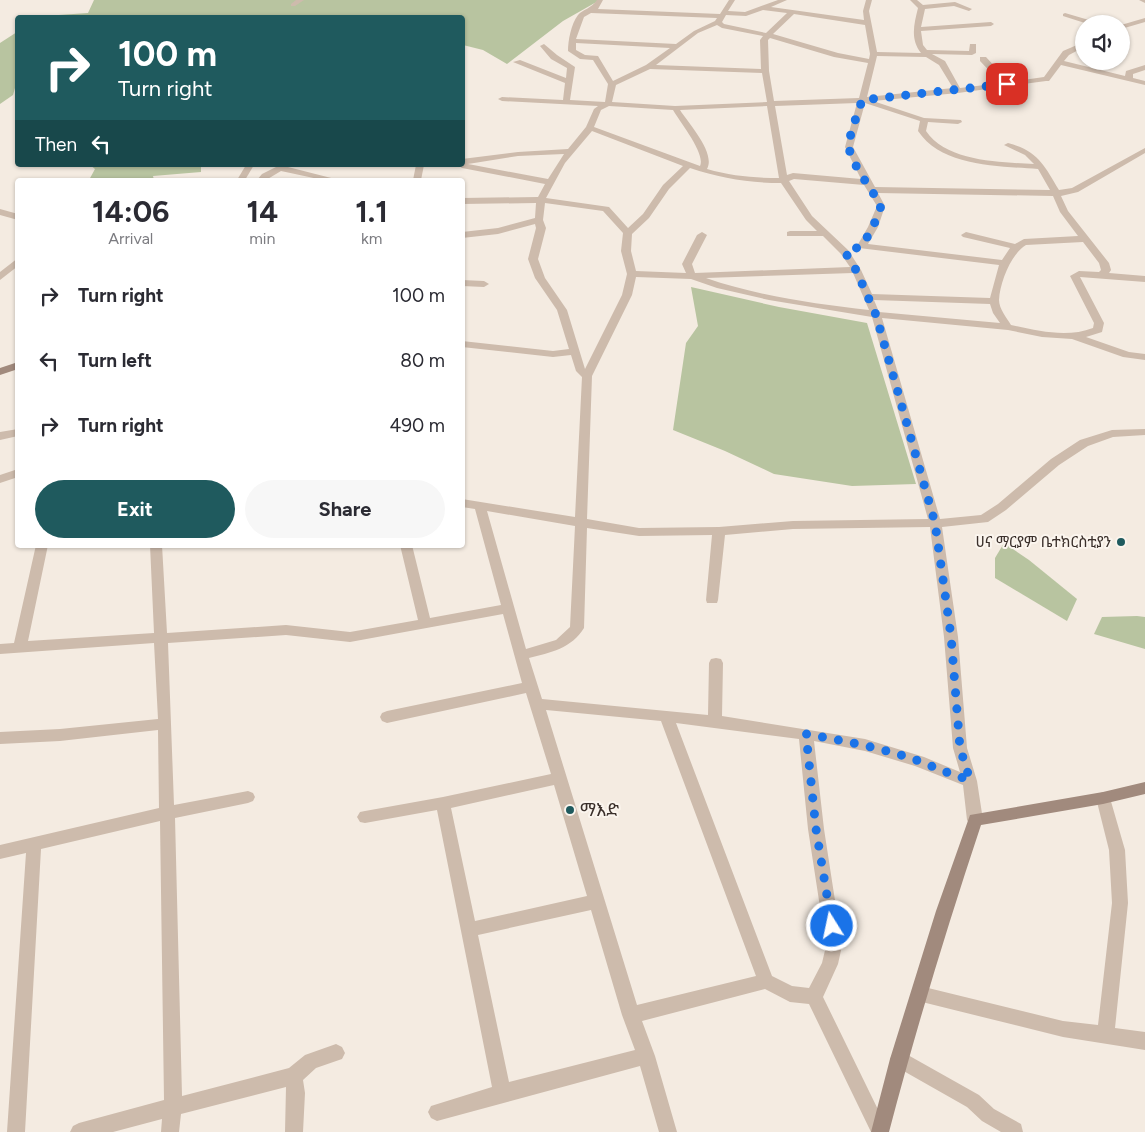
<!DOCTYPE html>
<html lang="en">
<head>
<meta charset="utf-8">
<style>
  body { margin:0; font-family:Figtree,"Noto Sans Ethiopic",sans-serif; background:#f7f7f7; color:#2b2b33; height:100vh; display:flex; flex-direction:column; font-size:19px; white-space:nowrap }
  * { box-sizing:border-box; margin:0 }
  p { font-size:16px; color:#7c7c81 }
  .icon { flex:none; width:28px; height:28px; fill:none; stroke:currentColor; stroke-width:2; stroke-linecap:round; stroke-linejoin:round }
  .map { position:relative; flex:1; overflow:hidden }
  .side { position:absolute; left:15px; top:178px; width:450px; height:370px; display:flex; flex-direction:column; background:#fff; border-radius:5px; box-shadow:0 1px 4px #0004 }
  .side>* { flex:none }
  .hud { position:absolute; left:15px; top:15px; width:450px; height:152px; border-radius:5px; box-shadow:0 1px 4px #0004; background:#1f5a5e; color:#fff; overflow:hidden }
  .controls { position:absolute; left:1075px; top:15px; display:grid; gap:10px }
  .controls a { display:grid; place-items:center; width:55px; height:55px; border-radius:50%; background:#fff; box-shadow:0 1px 4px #0004; font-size:25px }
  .pin { position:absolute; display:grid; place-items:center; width:42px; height:42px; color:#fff; margin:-21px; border-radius:10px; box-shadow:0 2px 8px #0006 }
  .me { position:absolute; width:55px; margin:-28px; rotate:350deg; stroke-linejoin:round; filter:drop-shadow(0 0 4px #0008) }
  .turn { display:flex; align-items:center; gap:18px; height:105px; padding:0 20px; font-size:22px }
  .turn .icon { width:65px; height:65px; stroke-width:2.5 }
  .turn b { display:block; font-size:35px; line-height:42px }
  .then { display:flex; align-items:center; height:48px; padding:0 20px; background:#0003; gap:10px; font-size:19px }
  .eta { display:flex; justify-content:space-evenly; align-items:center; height:85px; text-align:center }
  .eta b { font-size:30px; font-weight:700; line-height:35px }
  .primary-button { display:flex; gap:10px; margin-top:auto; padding:10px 20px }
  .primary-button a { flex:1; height:58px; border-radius:30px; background:#1f5a5e; color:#fff; font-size:20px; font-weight:700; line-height:58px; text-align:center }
  .primary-button a+a { background:#f7f7f7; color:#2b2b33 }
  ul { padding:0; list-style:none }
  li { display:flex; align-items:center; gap:15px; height:65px; padding:0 20px }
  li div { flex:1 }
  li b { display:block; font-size:19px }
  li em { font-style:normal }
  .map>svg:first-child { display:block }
</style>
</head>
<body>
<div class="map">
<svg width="1145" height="1132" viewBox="0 0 1145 1132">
  <rect width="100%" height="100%" fill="#f4ebe1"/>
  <!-- green -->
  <g fill="#b8c4a0">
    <path d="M94 0H600L563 21 507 64 483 50 463 45 462 18H41L44 16 88 13Z"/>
    <path d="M17 32V81L13 95 0 104V43Z"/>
    <path d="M90 165H201V172L153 176 154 180H89L95 169Z"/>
    <path d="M691 287 779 307 867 323 916 484 852 486 774 474 725 451 673 430 686 343 698 326Z"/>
    <path d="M1004 543 1029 560 1077 599 1067 621 995 578V558Z"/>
    <path d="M1137 616 1145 617V649L1094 634 1102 617Z"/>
  </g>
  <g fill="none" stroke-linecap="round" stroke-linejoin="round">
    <!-- street -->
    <g fill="#cdbbac" fill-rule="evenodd">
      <path d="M296 0H304L295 6H291V4Z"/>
      <path d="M597 0H603L598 9 720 14 729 0H735L728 11 745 12 778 0H787L771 7 864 20 863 11 866 0H872L869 11 877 52 921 53C910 39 914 24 918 8L910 0H917L923 5 955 2 972 9 969 11 954 6 925 9 921 27 991 22 994 24 991 26 921 31 923 45 927 50 969 51 970 44H976V53L972 55 932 54 945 61 960 88 1001 83 980 61V57H986L1009 82 1044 77 1063 51 1084 42V47L1069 55 1064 61 1125 76 1126 71 1145 65V70L1133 74V78L1145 81V85L1061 65 1049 81H1046L958 93 873 101 924 118 961 120 962 122 958 124 928 122 926 131C947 162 1000 162 1034 164L1025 155 1004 145 1008 143C1038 151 1044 165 1059 190L1072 188 1145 148V153L1078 192 1061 196 1068 211 1109 263 1111 270 1109 273 1145 276V282L1080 277 1104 323 1102 332 1086 337 1129 352 1145 354V360L1123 357 1072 339 1042 337 1008 330 882 318 940 519 981 515 998 504 1051 459 1080 440 1112 430 1145 429V435L1113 437 1088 446 1059 465 1006 510 988 522 942 527 958 637 967 748 977 781 983 820 980 825 975 826 970 825 967 820 963 785 915 766 865 751 814 741 824 829 842 946 838 964 823 997 889 1132H871L809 1004 790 1002 765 989 642 1021 655 1056 677 1132H659L640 1066 437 1121 431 1118 428 1112 431 1106 492 1087 437 810 365 823 360 822 357 817 360 812 365 811 443 797 551 774 526 693 387 723 382 721 380 717 382 713 387 711 522 683 503 614 350 642 286 635 168 643 174 805 248 791 253 793 255 797 253 801 248 803 175 818 182 1096 289 1068 305 1055 336 1044 342 1047 345 1053 342 1059 316 1068 303 1080 305 1093 303 1132H285L286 1087 181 1114 179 1132H161L162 1119 113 1132H70L73 1126 79 1123 164 1100 160 821 41 849 25 1132H7L26 853 0 859V845L159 808 158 730 60 741 0 744V732L60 729 158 719 154 643 0 654V644L14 643 36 545H48L28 641 154 633 150 545H162L167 633 286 625 350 632 418 620 400 545H412L430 618 501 605 475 509 462 507V499L575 517 582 377 576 371 571 355 553 357 462 347V341L553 351 569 349 557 310 535 278 528 259 536 228 535 224 498 234 462 238V232L498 228 535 218 536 203 462 204V198L538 197 545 184 462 168 458 165H462V159L518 152 568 149 586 127 594 109 598 106 502 101 498 99 502 97 563 100 565 83 513 62 520 60 566 78 567 68 551 59 540 46 544 44 557 55 575 67 570 100 605 102 608 84 593 60 580 59 568 51C568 41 571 24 578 15 583 9 591 9 597 0ZM763 10 787 13 766 33 724 24 722 22 726 15 746 16ZM591 13 717 18 715 21 694 31 676 44 576 39 584 17ZM794 14 865 25 870 54 869 59 838 53 773 34ZM717 25 722 28 763 36 760 40 761 69 656 65 698 33ZM770 38 834 57 868 63 859 98 774 101 769 71 768 40ZM576 43 670 48 646 65 613 81 598 56 585 55 576 50ZM877 56 926 57 939 65 953 88 867 97ZM650 69 762 73 767 102 675 106 612 102 616 85ZM857 103 845 147 861 179 793 173 787 175 775 106ZM865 103 920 121 918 131C942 167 999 166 1038 169L1050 190 875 187 853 147ZM609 106 673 110C680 122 706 154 700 166L594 127 601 110ZM767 106 779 178C755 178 731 176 707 169 716 153 689 124 680 110ZM592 131 683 166 663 185 643 214 628 228 609 207 546 198 565 163ZM564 154 548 179 468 164 518 156ZM690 168C720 178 749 183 781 183L806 220 817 231H790L787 232V236H823L841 254 850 267 695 273 692 264 707 235 702 232 697 235 682 264 686 273 636 271 631 251 632 234 649 218 669 189ZM794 179 864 185 877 206 868 227 857 246 859 248 999 265 990 298 872 294 861 270 848 250 812 216 789 181ZM878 193 1053 196 1060 212 1078 236 1024 239 1015 244 966 232 961 235 963 237 1010 248 1002 260 868 244 878 227 885 206ZM545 203 603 211 623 233 621 251 627 274 622 295 585 369 567 310 545 278 538 259 546 228 543 220ZM1083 242 1099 263 1101 270 1099 272 1079 271 1070 276 1094 323 1093 328C1067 338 1038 331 1011 325 1007 318 999 309 999 300 1000 282 1011 254 1026 245ZM853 273 869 310C815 304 758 296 706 278ZM636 277 691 279 717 288 769 300 872 317 928 519 793 521 719 527 639 528 587 519 592 376 632 295ZM874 300 990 304 993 313 1000 323 879 312ZM487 511 575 526 570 627 556 640 526 649ZM930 527 944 637 953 748 960 772 924 757 865 739 722 716 723 663 721 659 716 658 711 659 709 663 708 715 542 699 529 658C550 653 572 648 584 628L587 528 639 536 712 535 706 600 707 603H717L718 600 725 535 793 529ZM546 710 661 721 756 976 637 1005ZM676 723 799 739 808 829 826 946 822 963 809 988 792 986 772 976ZM554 785 587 896 475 921 451 808ZM591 910 622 1015 635 1050 509 1082 478 935Z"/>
      <path d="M1139 0H1145V3Z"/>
      <path d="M1065 13 1099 23 1100 24H1088L1063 16V14Z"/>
      <path d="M1145 18V22L1121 29V25Z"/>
      <path d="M246 165H254L245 180H237Z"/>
      <path d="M280 165H290L288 167 339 180H323L281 171 266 180H257L262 174Z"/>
      <path d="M416 165H424L421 180H413Z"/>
      <path d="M0 209 18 214V220L0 215Z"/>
      <path d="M18 258V266L0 280V272Z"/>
      <path d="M462 280 484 281 489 284 484 287 462 286Z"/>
      <path d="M18 429V436L0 440V432Z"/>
      <path d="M18 469V477L0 483V475Z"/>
      <path d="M1103 792 1108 794 1110 798 1125 850 1128 903 1115 1028 1145 1032V1050L1063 1037 914 1000 912 994 914 988 920 986 1063 1021 1098 1025 1112 903 1109 850 1096 798 1098 794Z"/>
      <path d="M899 1050 979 1095 994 1109 1021 1124 1023 1132H1001L982 1121 967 1107 893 1065 890 1059 893 1053Z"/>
    </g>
    <!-- secondary -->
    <g fill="#a18a7d" fill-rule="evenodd">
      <path d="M18 362V369L0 375V368Z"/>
      <path d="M1145 782V794L1103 804 981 825C947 927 916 1029 889 1132H871L890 1059 936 911 970 815 1103 792Z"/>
    </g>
  </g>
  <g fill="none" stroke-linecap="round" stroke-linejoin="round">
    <!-- route -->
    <path stroke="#1a73e8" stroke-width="9" stroke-dasharray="0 16.2" d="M832 926 816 829 806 734C844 741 883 748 919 761 936 768 952 775 970 780L960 748 951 636 935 523 876 315 856 270 845 252 862 246 873 227 881 206C874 192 848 160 849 145 850 131 858 114 862 100L1007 84"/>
  </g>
  <!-- markers -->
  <g fill="#1f5a5e" stroke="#fbf5ee" stroke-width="2">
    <circle cx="1121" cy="542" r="5"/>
    <circle cx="570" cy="810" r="5"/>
  </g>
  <g text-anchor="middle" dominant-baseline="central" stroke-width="4" stroke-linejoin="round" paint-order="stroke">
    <!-- poi labels -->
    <g font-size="15" fill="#3b302b" stroke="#fbf5ee" text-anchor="end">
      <text x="1111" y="542">ሀና ማርያም ቤተክርስቲያን</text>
    </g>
    <!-- near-poi labels -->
    <g font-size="18" fill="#3b302b" stroke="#fbf5ee" text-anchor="start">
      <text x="580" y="810">ማእድ</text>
    </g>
  </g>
</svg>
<div class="controls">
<a><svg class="icon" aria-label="sound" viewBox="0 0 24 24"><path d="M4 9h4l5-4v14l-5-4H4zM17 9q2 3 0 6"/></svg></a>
</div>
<div class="pin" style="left:1007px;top:84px;background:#d93025"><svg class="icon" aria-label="arrive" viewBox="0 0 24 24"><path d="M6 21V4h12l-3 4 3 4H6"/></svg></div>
<svg class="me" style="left:832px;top:926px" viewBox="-20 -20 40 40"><circle r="17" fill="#1a73e8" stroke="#fff" stroke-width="3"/><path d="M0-11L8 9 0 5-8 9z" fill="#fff"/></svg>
<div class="hud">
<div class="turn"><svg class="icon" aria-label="right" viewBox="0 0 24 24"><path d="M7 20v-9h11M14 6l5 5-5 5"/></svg><div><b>100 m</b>Turn right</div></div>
<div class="then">Then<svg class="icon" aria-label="left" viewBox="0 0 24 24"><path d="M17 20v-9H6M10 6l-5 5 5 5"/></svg></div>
</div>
<section class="side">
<div class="eta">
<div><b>14:06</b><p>Arrival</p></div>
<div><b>14</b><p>min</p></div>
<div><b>1.1</b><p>km</p></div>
</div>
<ul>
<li><svg class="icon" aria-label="right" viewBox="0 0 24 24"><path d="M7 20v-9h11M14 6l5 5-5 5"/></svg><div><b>Turn right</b></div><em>100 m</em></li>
<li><svg class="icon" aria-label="left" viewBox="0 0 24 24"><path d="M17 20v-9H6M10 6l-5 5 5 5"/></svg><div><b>Turn left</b></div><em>80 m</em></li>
<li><svg class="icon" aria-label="right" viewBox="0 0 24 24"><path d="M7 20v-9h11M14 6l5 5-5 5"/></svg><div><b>Turn right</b></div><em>490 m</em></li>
</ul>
<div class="primary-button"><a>Exit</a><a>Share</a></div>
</section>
</div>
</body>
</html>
